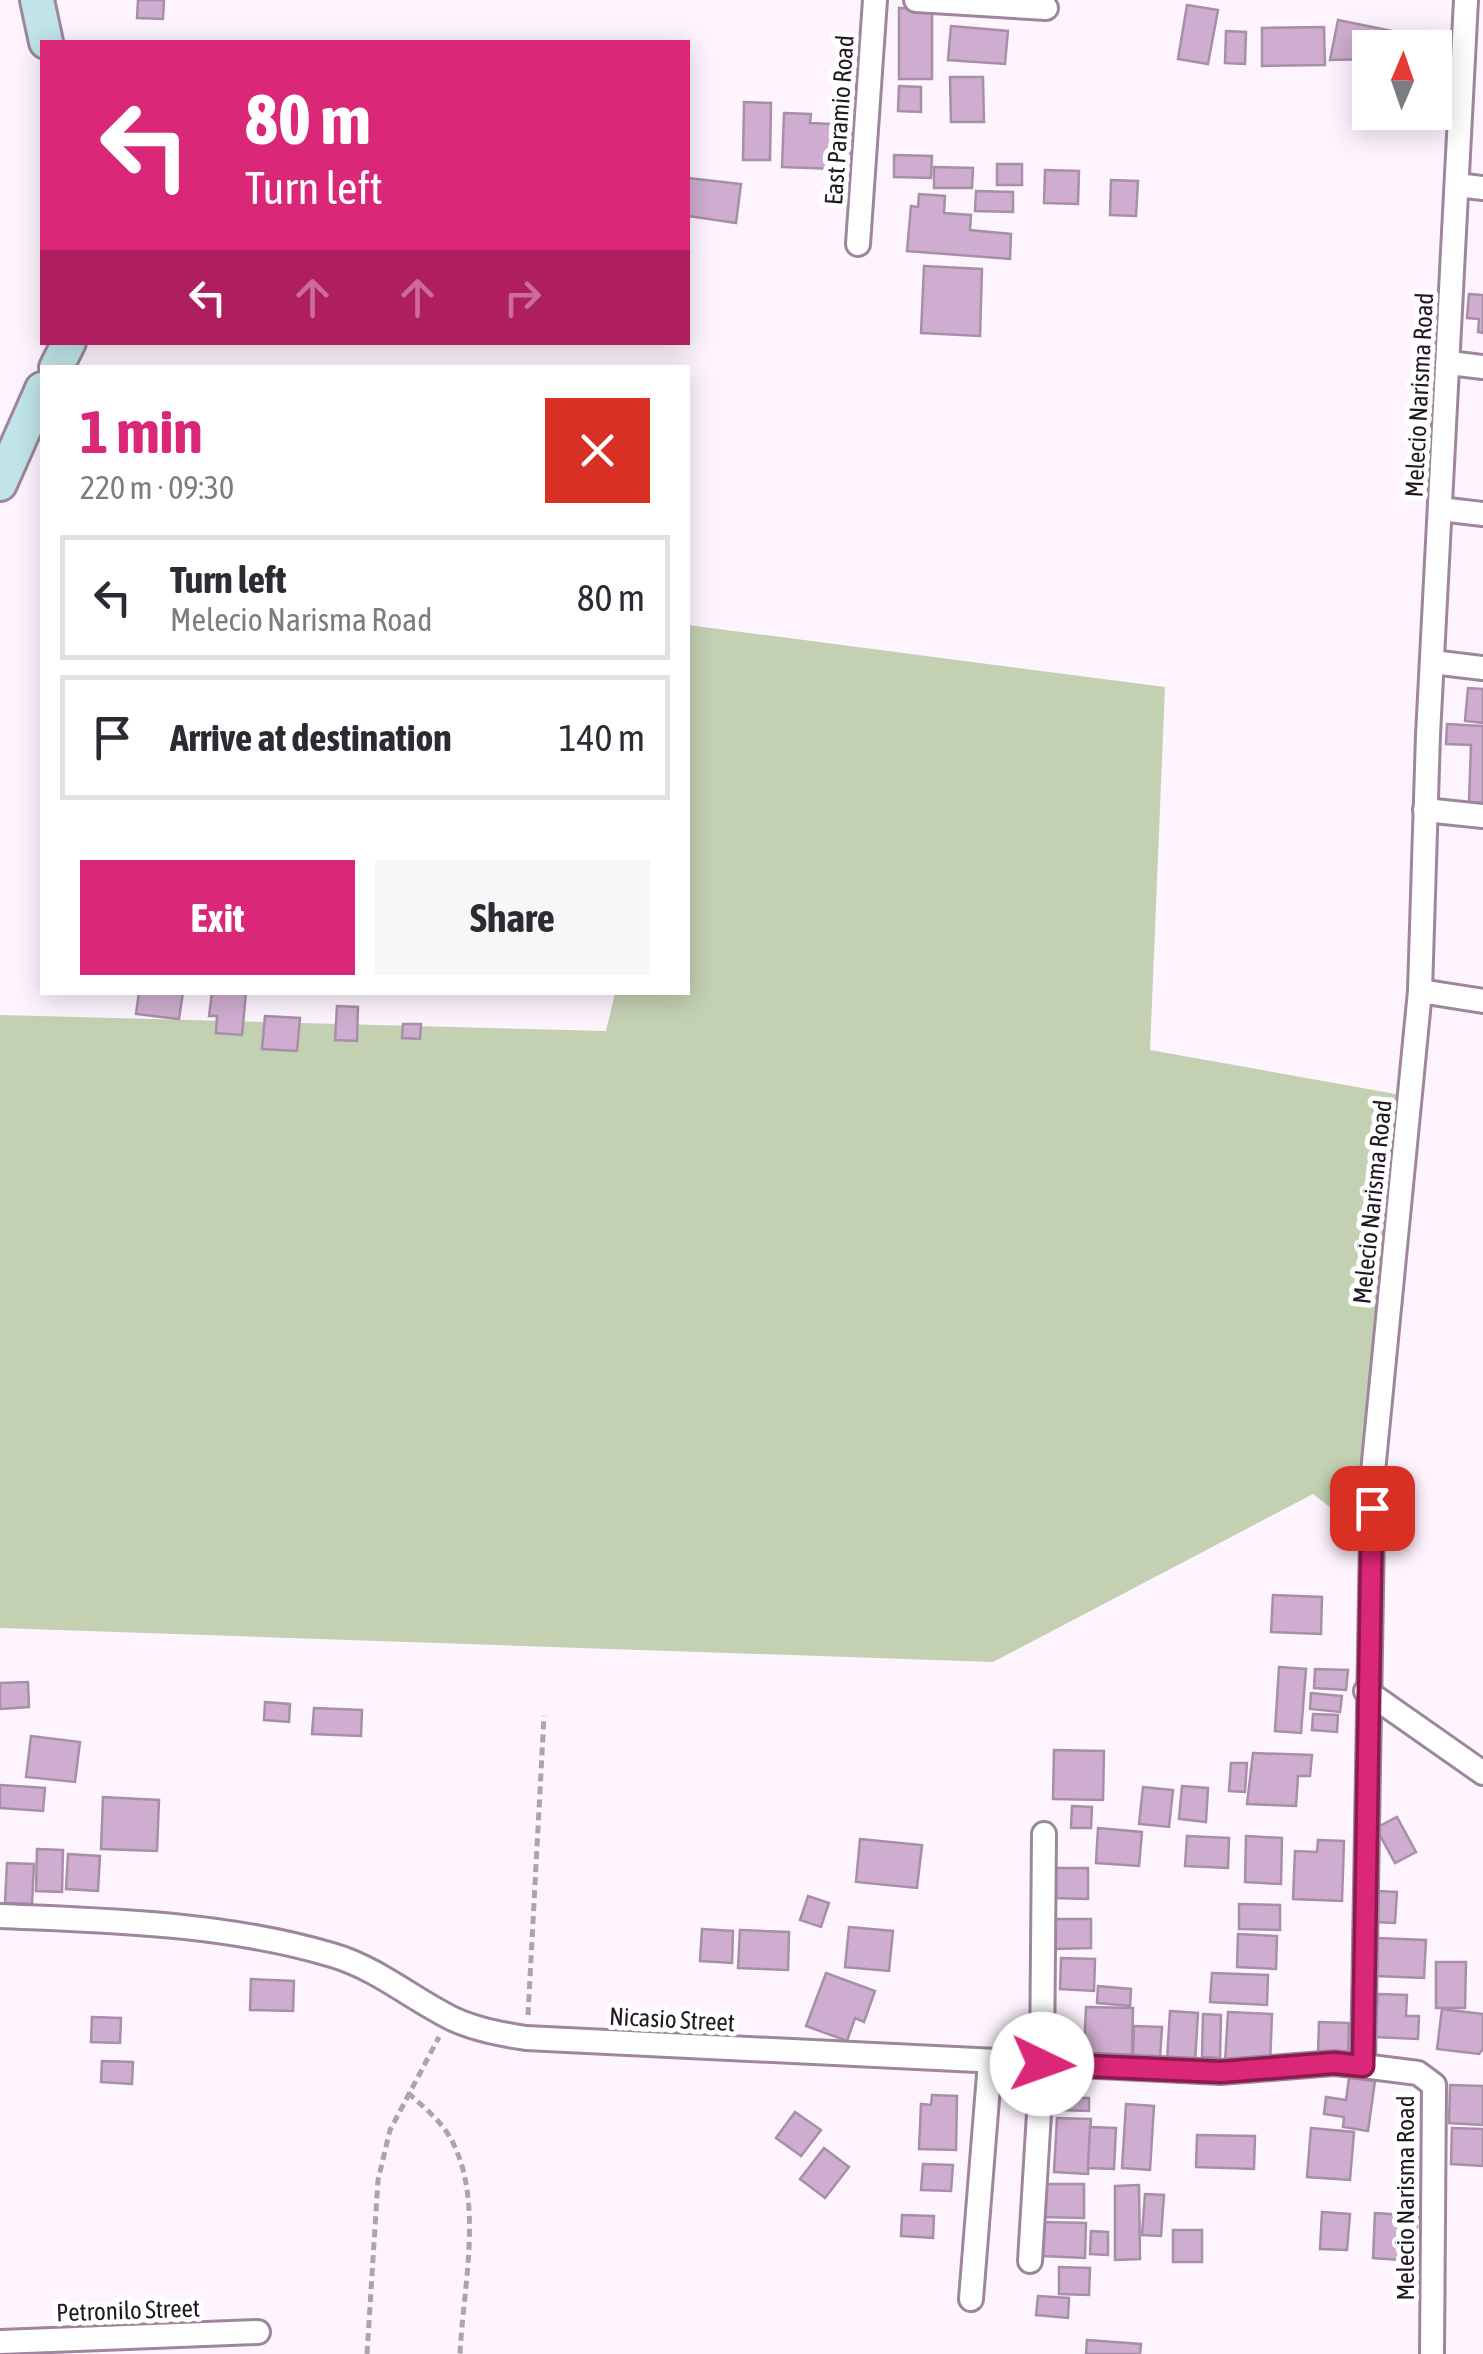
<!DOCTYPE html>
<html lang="en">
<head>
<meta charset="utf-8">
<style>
  body { margin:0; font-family:"Asap Condensed",sans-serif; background:#f7f7f7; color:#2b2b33; height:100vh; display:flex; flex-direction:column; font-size:38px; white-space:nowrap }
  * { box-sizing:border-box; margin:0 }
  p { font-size:32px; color:#7c7c81 }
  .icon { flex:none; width:55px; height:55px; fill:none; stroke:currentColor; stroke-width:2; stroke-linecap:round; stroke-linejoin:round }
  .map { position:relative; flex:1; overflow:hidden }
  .details { position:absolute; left:40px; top:365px; width:650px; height:630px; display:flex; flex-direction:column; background:#fff; border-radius:0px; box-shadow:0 5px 25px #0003 }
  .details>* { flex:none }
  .hud { position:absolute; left:40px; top:40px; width:650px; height:305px; border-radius:0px; box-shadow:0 5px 25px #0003; background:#db2777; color:#fff; overflow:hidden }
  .needle { width:65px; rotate:2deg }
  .fabs { position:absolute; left:1352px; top:30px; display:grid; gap:20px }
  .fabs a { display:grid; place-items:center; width:100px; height:100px; border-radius:0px; background:#fff; box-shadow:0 5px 25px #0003; font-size:50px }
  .pin { position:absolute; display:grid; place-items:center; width:85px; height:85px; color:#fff; margin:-42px; border-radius:20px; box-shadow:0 5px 15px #0006 }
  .me { position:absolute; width:110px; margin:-55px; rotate:93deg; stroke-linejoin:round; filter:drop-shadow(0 0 8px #0008) }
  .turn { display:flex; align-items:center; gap:35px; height:210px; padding:0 40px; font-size:45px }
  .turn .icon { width:130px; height:130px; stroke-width:2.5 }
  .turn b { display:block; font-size:70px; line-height:85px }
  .lanes { display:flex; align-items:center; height:95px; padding:0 40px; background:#0003; justify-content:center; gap:50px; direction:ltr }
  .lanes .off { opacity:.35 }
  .round { display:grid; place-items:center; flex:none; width:105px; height:105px; border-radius:0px; background:#f7f7f7 }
  .headline { display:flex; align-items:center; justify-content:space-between; height:170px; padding:0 40px }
  h1 { font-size:60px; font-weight:700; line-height:75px; color:#db2777 }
  .action { display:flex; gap:20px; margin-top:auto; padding:20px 40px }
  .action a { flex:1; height:115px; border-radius:0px; background:#db2777; color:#fff; font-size:40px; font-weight:700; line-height:115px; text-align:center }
  .action a+a { background:#f7f7f7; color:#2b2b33 }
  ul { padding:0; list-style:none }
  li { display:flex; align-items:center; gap:30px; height:125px; margin:0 20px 15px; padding:0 20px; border:5px solid #e1e1e2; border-radius:0px }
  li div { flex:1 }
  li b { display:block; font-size:38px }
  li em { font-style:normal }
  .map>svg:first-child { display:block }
</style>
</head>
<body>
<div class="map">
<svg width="1483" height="2354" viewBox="0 0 1483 2354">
  <rect width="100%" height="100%" fill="#fef4fe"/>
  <!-- green -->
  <path fill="#c3d0b2" d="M688 625 1165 687 1150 1050 1418 1098 1353 1525 1313 1494 993 1662 0 1628V1015L606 1031 615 993 688 992Z"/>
  <!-- building -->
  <g fill="#cfadd0" stroke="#a78fa7" stroke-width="2.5">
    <path d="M138 0H164L163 19 137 18Z"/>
    <path d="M1187 5 1218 10 1208 64 1178 59Z"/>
    <path d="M899 8 932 9V79H899Z"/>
    <path d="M1338 20 1397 32 1394 48H1370V59L1330 60Z"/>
    <path d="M951 26 1008 31 1005 64 948 60Z"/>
    <path d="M1324 27 1325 65 1262 66V28Z"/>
    <path d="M1226 31 1246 32 1245 64 1225 63Z"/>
    <path d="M950 77H983L984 122H951Z"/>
    <path d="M899 86 921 87V112L898 111Z"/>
    <path d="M744 102 771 103 770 160H743Z"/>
    <path d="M784 113 811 114 810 123 852 125 850 153 836 152 835 169 782 167Z"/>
    <path d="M894 155 932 156 931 178 894 177Z"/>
    <rect x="997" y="164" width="25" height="21"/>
    <path d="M934 167 973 168 972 188H934Z"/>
    <path d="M1045 170 1079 171 1078 204 1044 203Z"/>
    <path d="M688 178 741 184 736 223 688 216Z"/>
    <path d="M1111 180 1138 181 1136 216 1110 215Z"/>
    <path d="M976 191 1013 192V212L975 211Z"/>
    <path d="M919 194 945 196 944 213 971 215 970 230 1011 234 1010 259 907 251 911 206 918 207Z"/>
    <path d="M924 266 982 269 980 336 921 333Z"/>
    <path d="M1469 294 1483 295V333L1478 332 1479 319 1467 318Z"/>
    <path d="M1468 688 1483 689V723L1465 721Z"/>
    <path d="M1447 724 1483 726V803L1469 802 1471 745 1446 744Z"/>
    <path d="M139 992H183L179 1019 136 1014Z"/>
    <path d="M212 992H246L242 1035 216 1033 217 1016H209Z"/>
    <path d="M337 1006 358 1007 357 1041 335 1040Z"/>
    <path d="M265 1016 300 1018 297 1051 262 1049Z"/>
    <path d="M403 1024H421L420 1039 402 1038Z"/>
    <path d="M1273 1595 1322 1597 1321 1634 1271 1632Z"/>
    <path d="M1279 1667 1306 1669 1301 1733 1275 1731Z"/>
    <path d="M1315 1669 1348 1670 1346 1690 1314 1688Z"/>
    <path d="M28 1682 29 1707 0 1709V1683Z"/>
    <path d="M1311 1693 1342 1696 1340 1712 1310 1709Z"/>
    <path d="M265 1702 290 1704 289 1722 264 1720Z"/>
    <path d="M314 1708 362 1710 361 1736 312 1734Z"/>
    <path d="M1313 1714 1338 1715 1337 1732 1312 1730Z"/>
    <path d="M31 1736 80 1742 75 1782 26 1777Z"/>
    <path d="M1054 1750 1104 1751 1103 1800 1053 1799Z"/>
    <path d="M1253 1753 1312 1755 1310 1776H1298L1296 1806 1247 1804Z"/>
    <path d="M1231 1763H1247L1245 1792 1229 1791Z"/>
    <path d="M0 1785 45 1788 43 1811 0 1808Z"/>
    <path d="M1182 1786 1208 1788 1206 1822 1179 1819Z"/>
    <path d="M1143 1787 1173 1790 1169 1827 1139 1824Z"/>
    <path d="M103 1797 159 1800 157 1851 101 1849Z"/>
    <path d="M1072 1806 1092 1807 1091 1828H1071Z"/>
    <path d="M1397 1817 1416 1852 1395 1863 1376 1828Z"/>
    <path d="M1098 1828 1142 1832 1139 1866 1096 1863Z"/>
    <path d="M1187 1836 1229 1838 1228 1868 1185 1866Z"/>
    <path d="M1246 1836 1282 1838 1281 1884 1245 1882Z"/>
    <path d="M860 1839 922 1845 917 1888 856 1882Z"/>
    <path d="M1318 1840 1344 1841 1342 1901 1293 1899 1295 1851 1317 1852Z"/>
    <path d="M37 1849 63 1850 62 1892 36 1891Z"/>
    <path d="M68 1854 100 1856 98 1891 66 1889Z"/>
    <path d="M7 1863 34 1864 32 1904 5 1903Z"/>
    <path d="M1052 1868H1088V1899L1051 1898Z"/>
    <path d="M1377 1891 1397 1892 1395 1923 1375 1922Z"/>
    <path d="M808 1896 829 1903 821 1927 800 1920Z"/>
    <path d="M1239 1904 1280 1905V1930L1239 1929Z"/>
    <path d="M1053 1919H1091V1948L1054 1949Z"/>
    <path d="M849 1927 893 1931 889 1971 845 1967Z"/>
    <path d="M702 1929 733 1931 732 1963 700 1961Z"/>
    <path d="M740 1930 789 1932 788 1970 738 1968Z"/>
    <path d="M1238 1934 1277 1936 1276 1969 1237 1967Z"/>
    <path d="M1377 1938 1426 1940 1424 1978 1376 1976Z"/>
    <path d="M1061 1958 1095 1959 1094 1991 1060 1989Z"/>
    <path d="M1436 1962H1466L1465 2008H1436Z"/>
    <path d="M826 1973 875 1991 864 2022 855 2018 847 2041 806 2026Z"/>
    <path d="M1212 1973 1268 1975 1267 2005 1210 2002Z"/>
    <path d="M251 1979 294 1981 293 2011 250 2010Z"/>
    <path d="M1098 1986 1131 1989 1130 2006 1097 2003Z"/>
    <path d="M1378 1994 1407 1995 1406 2016H1419L1418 2039 1375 2037Z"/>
    <path d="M1086 2007 1133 2008 1132 2055 1084 2053Z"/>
    <path d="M1442 2009 1483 2014V2049L1479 2054 1437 2049Z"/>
    <path d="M1170 2011 1198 2013 1195 2062 1167 2060Z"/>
    <path d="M1228 2012 1272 2014 1270 2064 1225 2062Z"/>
    <path d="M1203 2014 1221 2015 1220 2058 1202 2057Z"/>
    <path d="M92 2017 121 2018 120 2043 91 2042Z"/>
    <path d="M1319 2022 1349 2023 1348 2055 1318 2054Z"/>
    <path d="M1134 2026 1162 2027 1160 2059H1133Z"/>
    <path d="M102 2061 133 2062 132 2084 101 2082Z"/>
    <path d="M1349 2078 1375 2081 1368 2131 1343 2127 1344 2117 1324 2114 1326 2097 1346 2100Z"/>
    <path d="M1450 2085 1483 2086V2125L1449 2123Z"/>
    <path d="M932 2095 957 2096 956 2150 919 2149 921 2104 931 2105Z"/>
    <path d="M1060 2097 1089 2098V2111L1059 2110Z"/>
    <path d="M1126 2104 1154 2106 1150 2170 1122 2168Z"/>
    <path d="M795 2112 821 2130 801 2156 776 2138Z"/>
    <path d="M1057 2118 1091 2119 1088 2174 1054 2172Z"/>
    <path d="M1090 2127 1116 2128 1114 2169 1088 2168Z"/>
    <path d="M1311 2128 1354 2132 1350 2180 1307 2177Z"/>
    <path d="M1452 2128 1483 2129V2166L1451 2164Z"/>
    <path d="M1197 2135 1255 2136 1254 2169 1196 2167Z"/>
    <path d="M824 2148 849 2167 825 2198 800 2179Z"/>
    <path d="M923 2164 953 2165 951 2191 921 2190Z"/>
    <path d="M1042 2184H1084V2218L1042 2217Z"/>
    <path d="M1139 2185 1140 2259 1115 2260V2186Z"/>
    <path d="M1145 2194 1164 2195 1161 2236 1142 2235Z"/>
    <path d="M1322 2212 1350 2214 1347 2250 1320 2249Z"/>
    <path d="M1375 2213 1418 2216 1414 2261 1373 2258Z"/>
    <path d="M902 2215 934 2216 933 2238 901 2236Z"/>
    <path d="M1045 2222 1086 2223 1085 2258 1043 2256Z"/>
    <rect x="1173" y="2230" width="29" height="32"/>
    <path d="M1091 2231 1108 2232V2255L1090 2254Z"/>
    <path d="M1059 2267 1090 2268 1089 2295 1059 2294Z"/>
    <path d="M1038 2296 1069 2298 1068 2318 1036 2315Z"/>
    <path d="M1087 2340 1141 2344 1140 2354H1086Z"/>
  </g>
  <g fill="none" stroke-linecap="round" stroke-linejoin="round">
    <!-- street casing -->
    <g stroke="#9d869e" stroke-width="28">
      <g id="street">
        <path d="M916 0 1046 8"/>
        <path d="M1457 185 1483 188"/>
        <path d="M858 244 875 0"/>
        <path d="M1449 363 1483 367"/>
        <path d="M1440 509 1483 514"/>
        <path d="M1432 662 1483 668"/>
        <path d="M1425 810 1483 816"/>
        <path d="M1420 991 1483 1001"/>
        <path d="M1366 1691 1483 1773"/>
        <path d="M0 1916C111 1921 224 1923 332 1955 377 1968 412 1999 453 2019 477 2030 501 2034 526 2038L1221 2072 1334 2063 1363 2066"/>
        <path d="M1030 2261 1042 2064 1044 1834"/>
        <path d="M971 2299 990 2062"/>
        <path d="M0 2342 258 2332"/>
        <path d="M1432 2354 1434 2085 1418 2073 1363 2066 1373 1472 1420 991 1428 735 1466 0"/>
      </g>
    </g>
    <!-- secondary casing -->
    <g stroke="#9d869e" stroke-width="38">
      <g id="secondary">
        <path d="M37 0 46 42"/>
        <path d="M56 368 69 342"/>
        <path d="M0 484 42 389"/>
      </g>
    </g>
    <!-- path -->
    <g stroke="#aca3ac" stroke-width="5" stroke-dasharray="8 5" stroke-linecap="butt">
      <path d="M528 2015 544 1716"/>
      <path d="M408 2093C425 2108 444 2123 454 2145 483 2205 463 2289 460 2354"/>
      <path d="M367 2354 378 2180 390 2130 439 2037"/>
    </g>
    <!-- street -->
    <use href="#street" stroke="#fff" stroke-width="22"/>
    <!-- secondary -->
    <use href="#secondary" stroke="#c1e5e9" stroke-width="32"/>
  </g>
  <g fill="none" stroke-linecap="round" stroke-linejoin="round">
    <!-- route casing -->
    <g stroke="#8e194d" stroke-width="25">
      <path id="route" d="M1042 2064 1221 2072 1334 2063 1363 2066 1372 1508"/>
    </g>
    <!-- route -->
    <use href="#route" stroke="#db2777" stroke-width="18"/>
  </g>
  <g text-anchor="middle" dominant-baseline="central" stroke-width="10" stroke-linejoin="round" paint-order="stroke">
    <!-- street labels -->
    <g font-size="25" fill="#211922" stroke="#fff">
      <text transform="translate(839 120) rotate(-86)">East Paramio Road</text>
      <text transform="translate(1419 395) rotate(-87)">Melecio Narisma Road</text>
      <text transform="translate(1372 1202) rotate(-84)">Melecio Narisma Road</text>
      <text transform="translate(672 2019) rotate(3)">Nicasio Street</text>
      <text transform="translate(1405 2198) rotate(-90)">Melecio Narisma Road</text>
      <text transform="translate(128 2310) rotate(-2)">Petronilo Street</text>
    </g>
  </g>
</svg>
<div class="fabs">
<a><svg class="needle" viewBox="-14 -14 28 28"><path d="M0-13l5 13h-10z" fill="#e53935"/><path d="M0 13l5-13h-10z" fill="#7c7c81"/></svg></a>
</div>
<div class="pin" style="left:1372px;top:1508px;background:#d93025"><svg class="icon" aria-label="arrive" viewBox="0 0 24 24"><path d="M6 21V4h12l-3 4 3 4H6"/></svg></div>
<svg class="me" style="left:1042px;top:2064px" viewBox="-20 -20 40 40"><circle r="19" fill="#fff"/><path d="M0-13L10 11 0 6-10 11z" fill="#db2777"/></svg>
<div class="hud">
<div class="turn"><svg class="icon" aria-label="left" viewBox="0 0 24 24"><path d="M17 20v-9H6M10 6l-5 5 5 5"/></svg><div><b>80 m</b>Turn left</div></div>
<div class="lanes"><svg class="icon" aria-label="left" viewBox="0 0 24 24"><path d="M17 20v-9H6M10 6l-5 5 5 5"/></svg><svg class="icon off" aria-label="ahead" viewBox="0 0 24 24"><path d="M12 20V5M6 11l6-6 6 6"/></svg><svg class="icon off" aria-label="ahead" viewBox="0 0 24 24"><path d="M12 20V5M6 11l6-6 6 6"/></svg><svg class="icon off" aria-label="right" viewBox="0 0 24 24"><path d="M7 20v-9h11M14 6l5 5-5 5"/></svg></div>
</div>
<section class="details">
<div class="headline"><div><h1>1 min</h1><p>220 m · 09:30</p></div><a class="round" style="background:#d93025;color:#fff"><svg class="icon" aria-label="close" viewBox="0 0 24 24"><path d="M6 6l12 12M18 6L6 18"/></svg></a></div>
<ul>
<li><svg class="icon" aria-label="left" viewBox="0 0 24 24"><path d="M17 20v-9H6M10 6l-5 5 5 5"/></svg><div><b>Turn left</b><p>Melecio Narisma Road</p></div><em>80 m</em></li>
<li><svg class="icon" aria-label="arrive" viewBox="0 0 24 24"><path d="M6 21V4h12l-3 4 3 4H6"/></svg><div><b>Arrive at destination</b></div><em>140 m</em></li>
</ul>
<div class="action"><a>Exit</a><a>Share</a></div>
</section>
</div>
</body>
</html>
